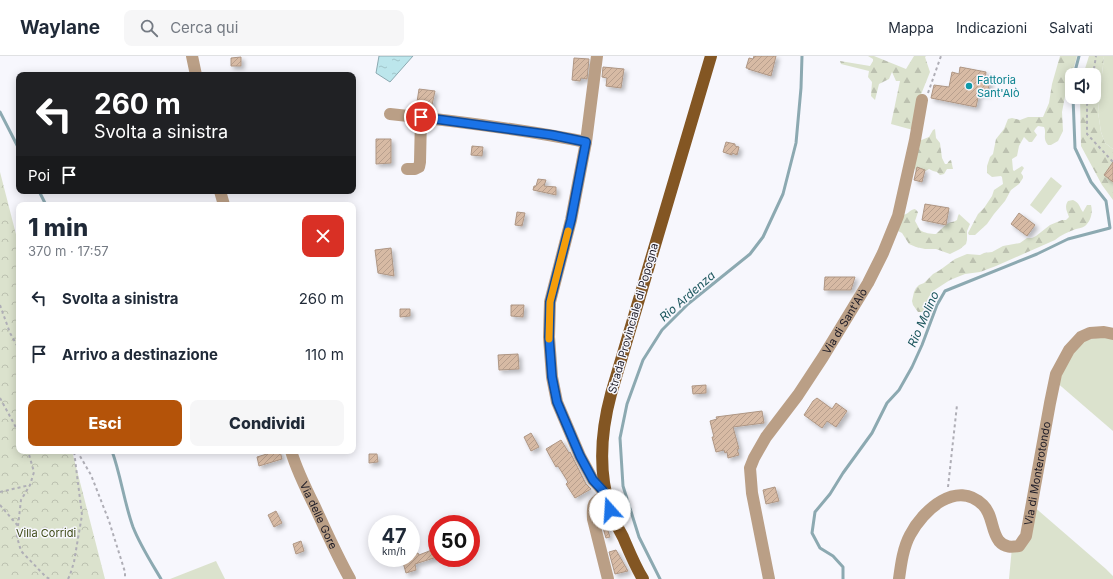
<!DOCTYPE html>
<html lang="it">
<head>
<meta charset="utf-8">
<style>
  body { margin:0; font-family:Inter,sans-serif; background:#f6f6f7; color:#1f2937; height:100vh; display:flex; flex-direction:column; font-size:15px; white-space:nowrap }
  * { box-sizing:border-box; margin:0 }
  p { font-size:13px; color:#747a83 }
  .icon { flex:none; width:22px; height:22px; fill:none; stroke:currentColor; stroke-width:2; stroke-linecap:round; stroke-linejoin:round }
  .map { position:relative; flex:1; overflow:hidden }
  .drawer { position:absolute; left:16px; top:146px; width:340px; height:252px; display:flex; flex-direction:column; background:#fff; border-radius:8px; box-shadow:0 2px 10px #0003 }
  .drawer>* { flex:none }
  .banner { position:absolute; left:16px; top:16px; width:340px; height:122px; border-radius:8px; box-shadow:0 2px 10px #0003; background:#202124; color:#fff; overflow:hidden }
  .tools { position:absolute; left:1065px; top:12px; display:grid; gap:8px }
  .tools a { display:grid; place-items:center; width:36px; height:36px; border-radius:8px; background:#fff; box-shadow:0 2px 10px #0003; font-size:20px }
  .speed { position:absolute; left:368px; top:459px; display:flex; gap:8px; font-size:20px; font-weight:700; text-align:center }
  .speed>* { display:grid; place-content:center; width:52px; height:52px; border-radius:50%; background:#fff; box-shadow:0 2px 10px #0003; line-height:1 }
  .speed small { font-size:10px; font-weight:400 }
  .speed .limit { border:6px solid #d22; background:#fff; color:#111 }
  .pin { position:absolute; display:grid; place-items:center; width:34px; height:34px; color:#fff; margin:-17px; border:2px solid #fff; border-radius:50%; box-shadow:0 1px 4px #0007 }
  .me { position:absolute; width:44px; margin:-22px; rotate:341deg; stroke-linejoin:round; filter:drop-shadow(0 0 3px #0008) }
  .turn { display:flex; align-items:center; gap:14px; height:84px; padding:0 12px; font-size:18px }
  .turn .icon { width:52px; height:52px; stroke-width:2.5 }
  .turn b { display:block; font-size:28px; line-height:34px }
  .then { display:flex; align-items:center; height:38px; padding:0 12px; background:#0003; gap:8px; font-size:15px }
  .round { display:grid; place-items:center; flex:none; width:42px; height:42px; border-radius:8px; background:#f6f6f7 }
  .overview { display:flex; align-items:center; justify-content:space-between; height:68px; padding:0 12px }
  h1 { font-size:24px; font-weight:800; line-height:30px }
  .button { display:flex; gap:8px; margin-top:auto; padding:8px 12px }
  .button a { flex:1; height:46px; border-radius:8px; background:#b45309; color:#fff; font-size:16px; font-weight:800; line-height:46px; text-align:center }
  .button a+a { background:#f6f6f7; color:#1f2937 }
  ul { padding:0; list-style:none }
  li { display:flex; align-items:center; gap:12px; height:56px; padding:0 12px }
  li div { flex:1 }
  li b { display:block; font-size:15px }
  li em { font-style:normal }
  header { display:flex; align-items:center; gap:24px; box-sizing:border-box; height:56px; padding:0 20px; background:#fff; border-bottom:1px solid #e0e1e3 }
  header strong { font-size:19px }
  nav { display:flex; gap:22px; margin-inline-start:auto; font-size:14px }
  .search { width:280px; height:36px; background:#f6f6f7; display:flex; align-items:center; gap:10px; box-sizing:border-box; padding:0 14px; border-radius:8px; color:#747a83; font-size:15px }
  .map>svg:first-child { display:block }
</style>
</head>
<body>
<header>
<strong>Waylane</strong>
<div class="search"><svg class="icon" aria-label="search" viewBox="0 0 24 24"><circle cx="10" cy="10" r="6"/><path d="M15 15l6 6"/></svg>Cerca qui</div>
<nav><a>Mappa</a><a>Indicazioni</a><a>Salvati</a></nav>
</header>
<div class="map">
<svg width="1113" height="523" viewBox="0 0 1113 523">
  <defs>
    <pattern id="forest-firs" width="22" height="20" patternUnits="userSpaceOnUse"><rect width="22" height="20" fill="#dbe2cd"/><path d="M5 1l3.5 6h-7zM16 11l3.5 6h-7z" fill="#bcc1b0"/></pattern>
    <pattern id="park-crowns" width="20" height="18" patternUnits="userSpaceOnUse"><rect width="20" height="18" fill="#dbe2cd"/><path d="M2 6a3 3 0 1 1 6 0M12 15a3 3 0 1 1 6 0" fill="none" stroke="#bcc1b0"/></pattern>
    <pattern id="water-ripples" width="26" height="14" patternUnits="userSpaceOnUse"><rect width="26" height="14" fill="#bce6ec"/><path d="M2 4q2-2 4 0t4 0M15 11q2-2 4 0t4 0" fill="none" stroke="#a1c5ca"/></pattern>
    <pattern id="building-hatch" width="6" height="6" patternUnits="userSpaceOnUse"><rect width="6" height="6" fill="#d7baa4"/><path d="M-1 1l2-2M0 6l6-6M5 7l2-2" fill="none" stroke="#b89f8d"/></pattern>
    <filter id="shadow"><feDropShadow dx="3" dy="3" stdDeviation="2" flood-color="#0004"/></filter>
  </defs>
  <rect width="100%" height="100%" fill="#f7f7fd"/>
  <!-- grass -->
  <g fill="#dbe2cd">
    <path d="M1104 0H1113V93L1105 87 1101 76 1098 56Z"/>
    <path d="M1051 121 1062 130 1041 158 1030 149Z"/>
    <path d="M1113 278V375L1055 325 1074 287Z"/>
    <path d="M1032 449 1106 513 1113 520V523H1009L1012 491 1019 490Z"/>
    <path d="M216 505 225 523H170Z"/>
  </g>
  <!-- forest -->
  <g fill="url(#forest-firs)">
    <path d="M868 0H874L906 13 914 0H926L925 1 930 16 920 41 913 74 891 68 900 25H896L892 16 889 23 879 28 875 44 871 40 872 26 868 21 869 15 841 8 840 5 870 10 873 5V3Z"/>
    <path d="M1060 0H1077L1070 26 1067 30 1062 56 1063 75 1058 85 1051 89H1048C1042 82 1047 77 1044 71L1038 70 1036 72 1034 75 1037 79 1032 86H1029L1024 81 1019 90 1017 100 1012 103 1013 114 1014 115 1022 110 1024 112 1021 117 1023 120V122L1019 128 1011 134 1005 145 994 158 987 168 975 179H969L968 177 978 158 984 152 992 140 994 134 1003 128 1002 121 1001 120 992 121 987 117V110L990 101 993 98 996 83 1004 73 1008 63 1012 62 1020 64 1028 61H1043L1049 47 1052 28Z"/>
    <path d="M1089 0H1104L1098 56 1101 76 1105 87 1113 93V144L1102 129 1081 90 1080 41H1094V19H1083Z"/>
    <path d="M935 73 936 82 940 87 942 102 945 108H947L949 105 951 104 953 113H947L944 118 940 119 937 116 933 115 929 113 922 117 916 115 913 110 919 85 929 81 933 74Z"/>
    <path d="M1073 144C1080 147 1079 151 1083 156L1087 149H1091C1093 156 1091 165 1085 170 1082 172 1079 172 1076 173 1068 176 1061 179 1055 184L996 210 980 216 965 218 950 224 933 235 928 242 923 256H918L913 249 912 245 914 236 916 232 919 229 924 227 933 218 940 214 955 203 967 198 980 199 984 197 992 196 1003 190 1020 187 1027 182H1032L1036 180 1050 169 1062 164H1066L1069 161C1067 155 1064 151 1068 145Z"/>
    <path d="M915 153 918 156 915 165C917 168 918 171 920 174 924 177 931 178 936 178 940 174 943 171 947 168 950 166 954 166 957 164L958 160 959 158 970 168 967 175V184L966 188 960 193 950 198 936 193H925L916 191 909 188 902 177 898 175 903 159C909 158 909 154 915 153Z"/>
  </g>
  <!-- park -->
  <path fill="url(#park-crowns)" d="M0 116 19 190V395H72L105 523H0Z"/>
  <!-- water -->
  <path fill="url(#water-ripples)" stroke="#8ca9b1" d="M379 0H413L390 26 376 17Z"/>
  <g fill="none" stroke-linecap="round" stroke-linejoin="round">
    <!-- stream -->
    <g stroke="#8ca9b1" stroke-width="3">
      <path d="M1074 19 1079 0"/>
      <path d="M1072 24V25"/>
      <path d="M0 56 19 93"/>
      <path d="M39 135 46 149"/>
      <path d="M112 395C121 420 124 446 133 471 140 489 151 506 161 523"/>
      <path d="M660 523 639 481 623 430 620 382 627 348 643 304 662 274 688 248 750 198 763 181 783 138 796 87 801 32 802 0"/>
      <path d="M843 523V511L833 500 820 492 812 477 815 456 830 438 843 417 872 377 887 347 899 334 912 311 922 289 937 249 945 235 1037 198 1068 183 1110 172 1106 145 1091 126 1075 92 1073 41"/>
    </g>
  </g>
  <!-- building -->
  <g fill="url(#building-hatch)" stroke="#ae9684" filter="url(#shadow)">
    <path d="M754 0H776L771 20 748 13V12H746L749 2 753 3Z"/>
    <path d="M241 1V10H231V2Z"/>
    <path d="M574 2 589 3 587 23 581 22 580 25 572 24Z"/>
    <path d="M603 11 624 13 621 32 606 30 607 22 602 21Z"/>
    <path d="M960 11 986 16 985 25H990L987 38 979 37 976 51 931 42 934 29 949 31 952 16 959 18Z"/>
    <path d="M419 33 435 35 432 49 417 46Z"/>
    <path d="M376 83H391V107L376 108Z"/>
    <path d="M726 86 735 88V90L739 91 737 99 732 97V99L723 96Z"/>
    <path d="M472 90 483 91 482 100 471 99Z"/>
    <path d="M1113 106V126L1104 119Z"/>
    <path d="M917 111 925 114 922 126 914 124Z"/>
    <path d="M538 123 546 124 544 130 556 131V139L533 134 534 130H536Z"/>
    <path d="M925 148 949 152 946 169 922 164Z"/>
    <path d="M517 156 525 157 522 170 515 169Z"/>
    <path d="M1019 157 1035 169 1027 180 1011 168Z"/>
    <path d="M391 192 394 220 378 217 375 194Z"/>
    <path d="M825 221H855L851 234H824Z"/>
    <path d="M511 249H524L523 261 511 260Z"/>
    <path d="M400 253H410V260L400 261Z"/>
    <path d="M518 298 519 313 499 314 498 299Z"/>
    <path d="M706 329V337L693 338 692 330Z"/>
    <path d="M817 342 832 353 836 347 847 355 836 371 827 365 822 372 804 359 813 345Z"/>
    <path d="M762 355 764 367 733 371 739 393H737L739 399 728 402 727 396 725 397 724 394 716 396 712 381H714L710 365 717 363 716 361Z"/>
    <path d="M531 377 539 391 531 395 524 381Z"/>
    <path d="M561 384 569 397 570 396 586 428 591 433 575 442 566 428 568 426 558 410 556 411 546 393Z"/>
    <path d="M270 395H280L282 403 259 410 257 401 270 397Z"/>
    <path d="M369 398H377L378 406 369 407Z"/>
    <path d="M775 431 779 445 766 448 763 434Z"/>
    <path d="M276 455 282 467 274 471 268 459Z"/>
    <path d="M603 459 610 481 606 482 600 462V460Z"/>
    <path d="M301 485 304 495 296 498 293 488Z"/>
    <path d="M437 492V501L415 508 416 514 406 517 402 503 411 502V500L418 497 419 499Z"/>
    <path d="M616 494 628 515 615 518 609 496Z"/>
  </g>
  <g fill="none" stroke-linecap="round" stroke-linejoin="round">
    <!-- path -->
    <g stroke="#afaeb6" stroke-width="2" stroke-dasharray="3 3" stroke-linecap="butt">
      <path d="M1093 19 1096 0"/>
      <path d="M928 37 941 0"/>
      <path d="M1089 41 1087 49V78L1113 106"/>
      <path d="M0 249 10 277 19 293"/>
      <path d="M0 342 19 377"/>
      <path d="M77 395 91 419 109 465 125 516V523"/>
      <path d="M948 431 957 349"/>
      <path d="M0 436 30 429"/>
      <path d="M0 449 18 470 17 481 21 495 46 521 50 523"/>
      <path d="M18 470 21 444 30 429 34 416 28 395"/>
      <path d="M68 523 70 519 74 506 82 459 74 395"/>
    </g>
    <!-- minor -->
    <g stroke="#ba9f86" stroke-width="12">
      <path d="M192 0 196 19"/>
      <path d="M597 0 586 86 571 164 550 246 549 281 552 321 557 346 580 400 593 424 606 438C593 446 592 448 593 463L608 523"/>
      <path d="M390 58C456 65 521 73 586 86"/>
      <path d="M407 113H415L419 111 420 106 421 61"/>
      <path d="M220 135 224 149"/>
      <path id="s1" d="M291 395C297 415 306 433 315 451 326 475 337 500 350 523"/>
      <path id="s2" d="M769 523 752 437 750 412 754 402 766 381 798 339 823 301 868 227 883 197 898 160 915 84 922 44"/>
      <path id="s3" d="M899 523C901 508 903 492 910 479 923 454 957 423 983 449 993 459 991 475 999 485 1005 492 1012 491 1019 490L1026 480 1050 347 1056 318 1069 294 1081 281 1090 277 1104 276 1113 278"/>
    </g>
    <!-- major -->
    <path stroke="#835623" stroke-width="12" d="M643 523C635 510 629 495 623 481 618 472 613 463 610 453 598 415 601 375 611 338L711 0"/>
  </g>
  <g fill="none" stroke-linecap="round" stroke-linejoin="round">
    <!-- route casing -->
    <g stroke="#114b97" stroke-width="10">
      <path id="route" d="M421 61 552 79 586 86 571 164 550 246 549 281 552 321 557 346 580 400 593 424 606 438 610 454"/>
    </g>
    <!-- route -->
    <use href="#route" stroke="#1a73e8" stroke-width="7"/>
    <!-- slow -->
    <path stroke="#f59e0b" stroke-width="7" d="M549 283 550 246 568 175"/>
  </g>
  <!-- markers -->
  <circle fill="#0f9aa8" stroke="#f7f7fd" stroke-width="1.5" cx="969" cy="30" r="4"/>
  <g text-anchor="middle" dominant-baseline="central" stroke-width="3" stroke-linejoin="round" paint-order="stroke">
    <!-- culture labels -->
    <g font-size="11" fill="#0d838f" stroke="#f7f7fd" text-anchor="start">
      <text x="977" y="24">Fattoria<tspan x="977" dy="13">Sant'Alò</tspan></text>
    </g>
    <!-- street labels -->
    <g font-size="11" fill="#1d1b26" stroke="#f7f7fd">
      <text transform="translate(633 262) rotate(-74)">Strada Provinciale di Popogna</text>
      <text stroke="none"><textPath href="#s2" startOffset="288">Via di Sant'Alò</textPath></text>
      <text stroke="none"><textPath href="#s3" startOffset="275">Via di Monterotondo</textPath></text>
      <text stroke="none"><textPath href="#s1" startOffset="70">Via delle Gore</textPath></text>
    </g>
    <!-- park labels -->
    <g font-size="11" fill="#3d4916" stroke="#f7f7fd">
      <text x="46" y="477">Villa Corridi</text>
    </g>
    <!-- water labels -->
    <g font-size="12" font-style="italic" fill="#1d575e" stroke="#f7f7fd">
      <text transform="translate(687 240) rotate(-41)">Rio Ardenza</text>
      <text transform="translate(923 263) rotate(-66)">Rio Molino</text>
    </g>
  </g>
</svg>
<div class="tools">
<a><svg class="icon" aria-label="sound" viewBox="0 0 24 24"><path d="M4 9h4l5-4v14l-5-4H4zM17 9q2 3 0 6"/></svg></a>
</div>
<div class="speed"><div>47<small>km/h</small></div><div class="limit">50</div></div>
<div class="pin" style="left:421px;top:61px;background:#d93025"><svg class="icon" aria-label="arrive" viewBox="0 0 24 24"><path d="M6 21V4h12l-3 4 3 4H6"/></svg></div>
<svg class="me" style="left:610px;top:454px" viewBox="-20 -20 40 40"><circle r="19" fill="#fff"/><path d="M0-13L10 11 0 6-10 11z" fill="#1a73e8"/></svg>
<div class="banner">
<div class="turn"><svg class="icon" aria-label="left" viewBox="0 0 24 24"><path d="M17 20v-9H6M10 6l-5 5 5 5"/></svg><div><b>260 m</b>Svolta a sinistra</div></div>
<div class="then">Poi<svg class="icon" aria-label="arrive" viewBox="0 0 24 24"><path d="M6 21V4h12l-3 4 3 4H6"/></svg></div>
</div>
<section class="drawer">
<div class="overview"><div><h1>1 min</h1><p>370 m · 17:57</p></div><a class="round" style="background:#d93025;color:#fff"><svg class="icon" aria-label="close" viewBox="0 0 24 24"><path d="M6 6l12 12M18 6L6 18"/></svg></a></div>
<ul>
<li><svg class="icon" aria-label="left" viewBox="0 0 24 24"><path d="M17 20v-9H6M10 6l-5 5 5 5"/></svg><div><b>Svolta a sinistra</b></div><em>260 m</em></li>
<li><svg class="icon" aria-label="arrive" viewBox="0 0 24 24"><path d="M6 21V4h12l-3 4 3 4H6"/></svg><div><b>Arrivo a destinazione</b></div><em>110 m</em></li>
</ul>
<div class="button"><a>Esci</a><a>Condividi</a></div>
</section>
</div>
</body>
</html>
